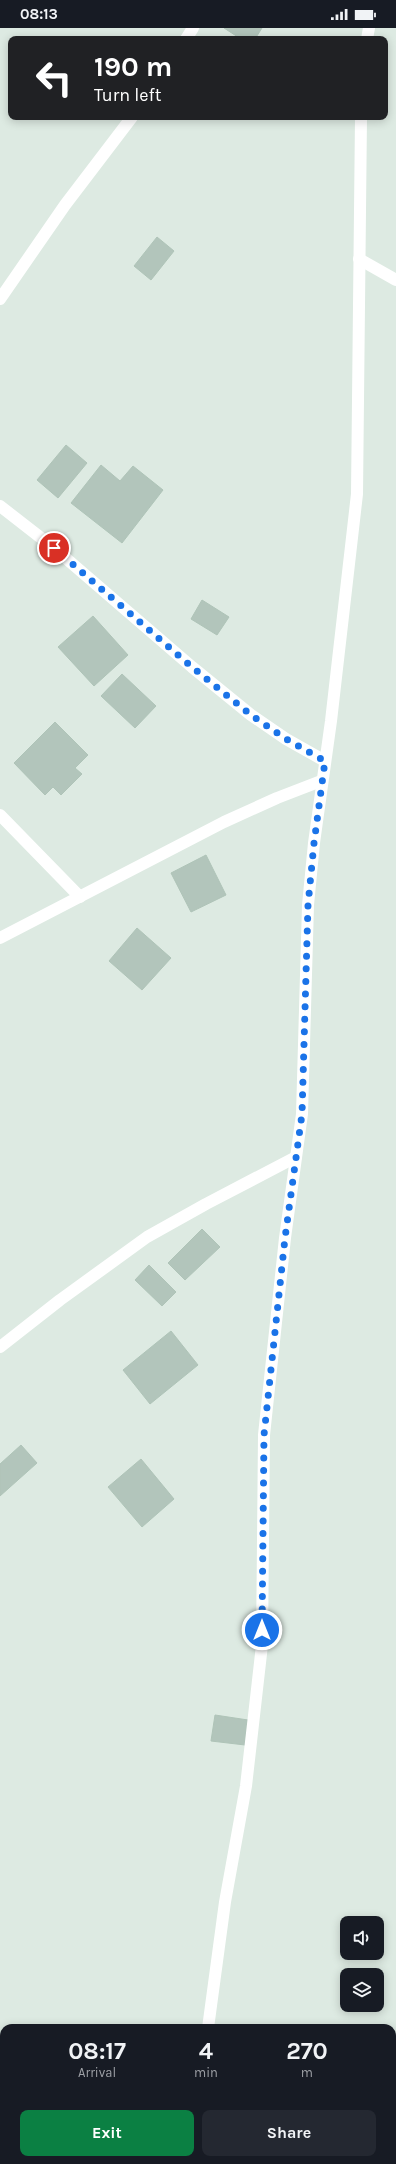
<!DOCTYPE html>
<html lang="en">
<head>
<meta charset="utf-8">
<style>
  body { margin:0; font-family:Karla,sans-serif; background:#242831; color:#f1f3f6; height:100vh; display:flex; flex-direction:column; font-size:15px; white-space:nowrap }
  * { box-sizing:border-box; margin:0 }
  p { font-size:13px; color:#9ea1a6 }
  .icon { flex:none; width:22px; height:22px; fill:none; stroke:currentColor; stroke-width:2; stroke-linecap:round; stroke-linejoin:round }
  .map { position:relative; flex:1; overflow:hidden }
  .side { position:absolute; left:0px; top:1996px; width:396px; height:140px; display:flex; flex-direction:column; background:#171b24; border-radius:12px 12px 0 0; box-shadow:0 2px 10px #0003 }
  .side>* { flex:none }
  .banner { position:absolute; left:8px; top:8px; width:380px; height:84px; border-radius:8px; box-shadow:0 2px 10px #0003; background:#202124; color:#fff; overflow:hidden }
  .controls { position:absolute; left:340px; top:1888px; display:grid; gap:8px }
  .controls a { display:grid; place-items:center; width:44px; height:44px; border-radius:8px; background:#171b24; box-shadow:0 2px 10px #0003; font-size:20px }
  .pin { position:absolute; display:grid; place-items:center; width:34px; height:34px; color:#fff; margin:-17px; border:2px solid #fff; border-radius:50%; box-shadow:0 1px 4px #0007 }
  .me { position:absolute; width:44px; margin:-22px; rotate:0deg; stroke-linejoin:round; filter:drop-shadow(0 0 3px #0008) }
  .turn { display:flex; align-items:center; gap:14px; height:84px; padding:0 20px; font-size:18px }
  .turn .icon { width:52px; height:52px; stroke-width:2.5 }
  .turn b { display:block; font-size:28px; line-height:34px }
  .eta { display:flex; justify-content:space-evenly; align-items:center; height:68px; text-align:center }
  .eta b { font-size:24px; font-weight:700; line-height:28px }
  .cta { display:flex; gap:8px; margin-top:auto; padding:8px 20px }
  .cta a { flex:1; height:46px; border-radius:8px; background:#0b8043; color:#fff; font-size:16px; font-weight:700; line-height:46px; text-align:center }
  .cta a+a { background:#242831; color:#f1f3f6 }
  .status { display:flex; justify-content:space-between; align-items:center; height:28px; padding:0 20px; background:#171b24; direction:ltr }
  .status svg { height:11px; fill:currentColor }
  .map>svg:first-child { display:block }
</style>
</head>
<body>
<div class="status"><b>08:13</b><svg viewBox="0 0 49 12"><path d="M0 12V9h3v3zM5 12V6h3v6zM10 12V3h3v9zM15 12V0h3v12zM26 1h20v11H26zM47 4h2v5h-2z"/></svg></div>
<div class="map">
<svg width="396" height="2136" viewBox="0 0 396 2136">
  <rect width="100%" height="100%" fill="#ddeae2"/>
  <!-- building -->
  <g fill="#b2c5bb" stroke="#afc4b8">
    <path d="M224 0H262L255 11H241Z"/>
    <path d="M157 209 174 223 151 252 134 238Z"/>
    <path d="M66 417 87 435 58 470 37 452Z"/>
    <path d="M101 437 120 453 133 438 163 462 122 515 71 475Z"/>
    <path d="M202 572 229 589 217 607 191 591Z"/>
    <path d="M93 588 128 627 94 658 58 619Z"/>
    <path d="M122 646 156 678 135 700 101 668Z"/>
    <path d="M55 694 88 727 75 740 82 746 61 767 53 759 45 767 14 735Z"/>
    <path d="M206 827 226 867 191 884 171 845Z"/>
    <path d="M137 900 171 930 142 962 109 933Z"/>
    <path d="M202 1201 220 1219 185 1252 168 1235Z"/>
    <path d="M149 1237 176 1264 162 1278 135 1252Z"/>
    <path d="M171 1303 198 1337 150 1376 123 1342Z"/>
    <path d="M21 1417 37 1435 0 1468V1436Z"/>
    <path d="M141 1431 174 1471 142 1499 108 1459Z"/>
    <path d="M215 1687 248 1692 245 1717 211 1713Z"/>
  </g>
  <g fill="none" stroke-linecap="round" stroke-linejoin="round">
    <!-- minor -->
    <g stroke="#fff" stroke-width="12">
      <path d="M186 11 193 0"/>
      <path d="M367 11 369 0"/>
      <path d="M359 231 396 252"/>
      <path d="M0 271 65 177 132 89"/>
      <path d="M0 478 54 520 192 639 251 687 286 711 325 733"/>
      <path d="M0 787 80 869"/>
      <path d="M0 910 224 794 277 770 321 753"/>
      <path d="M0 1319 60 1272 147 1209 206 1176 296 1129"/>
      <path d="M208 2000 225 1874 246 1758 262 1617 264 1407 285 1210 302 1086 308 877 314 815 331 693 357 466 361 89"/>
      <path d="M187 2136 188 2132"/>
    </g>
  </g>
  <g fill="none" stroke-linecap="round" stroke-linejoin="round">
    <!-- route -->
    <path stroke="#1a73e8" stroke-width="7" stroke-dasharray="0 12.6" d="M54 520 192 639 251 687 286 711 325 733 314 815 308 877 302 1086 285 1210 264 1407 262 1602"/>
  </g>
</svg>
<div class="controls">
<a><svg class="icon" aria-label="sound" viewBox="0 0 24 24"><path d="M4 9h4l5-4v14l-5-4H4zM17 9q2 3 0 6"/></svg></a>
<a><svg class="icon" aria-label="layers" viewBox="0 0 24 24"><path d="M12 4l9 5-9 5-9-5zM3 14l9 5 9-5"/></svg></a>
</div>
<div class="pin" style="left:54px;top:520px;background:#d93025"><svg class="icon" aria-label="arrive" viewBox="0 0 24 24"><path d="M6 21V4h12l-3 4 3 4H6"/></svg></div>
<svg class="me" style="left:262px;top:1602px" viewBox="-20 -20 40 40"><circle r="17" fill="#1a73e8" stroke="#fff" stroke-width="3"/><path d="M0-11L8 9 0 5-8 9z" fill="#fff"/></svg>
<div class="banner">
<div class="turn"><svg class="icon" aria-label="left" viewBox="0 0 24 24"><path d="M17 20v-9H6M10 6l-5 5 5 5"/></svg><div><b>190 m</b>Turn left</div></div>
</div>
<section class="side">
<div class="eta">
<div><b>08:17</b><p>Arrival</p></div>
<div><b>4</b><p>min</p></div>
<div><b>270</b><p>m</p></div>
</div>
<div class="cta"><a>Exit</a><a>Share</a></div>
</section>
</div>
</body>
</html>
